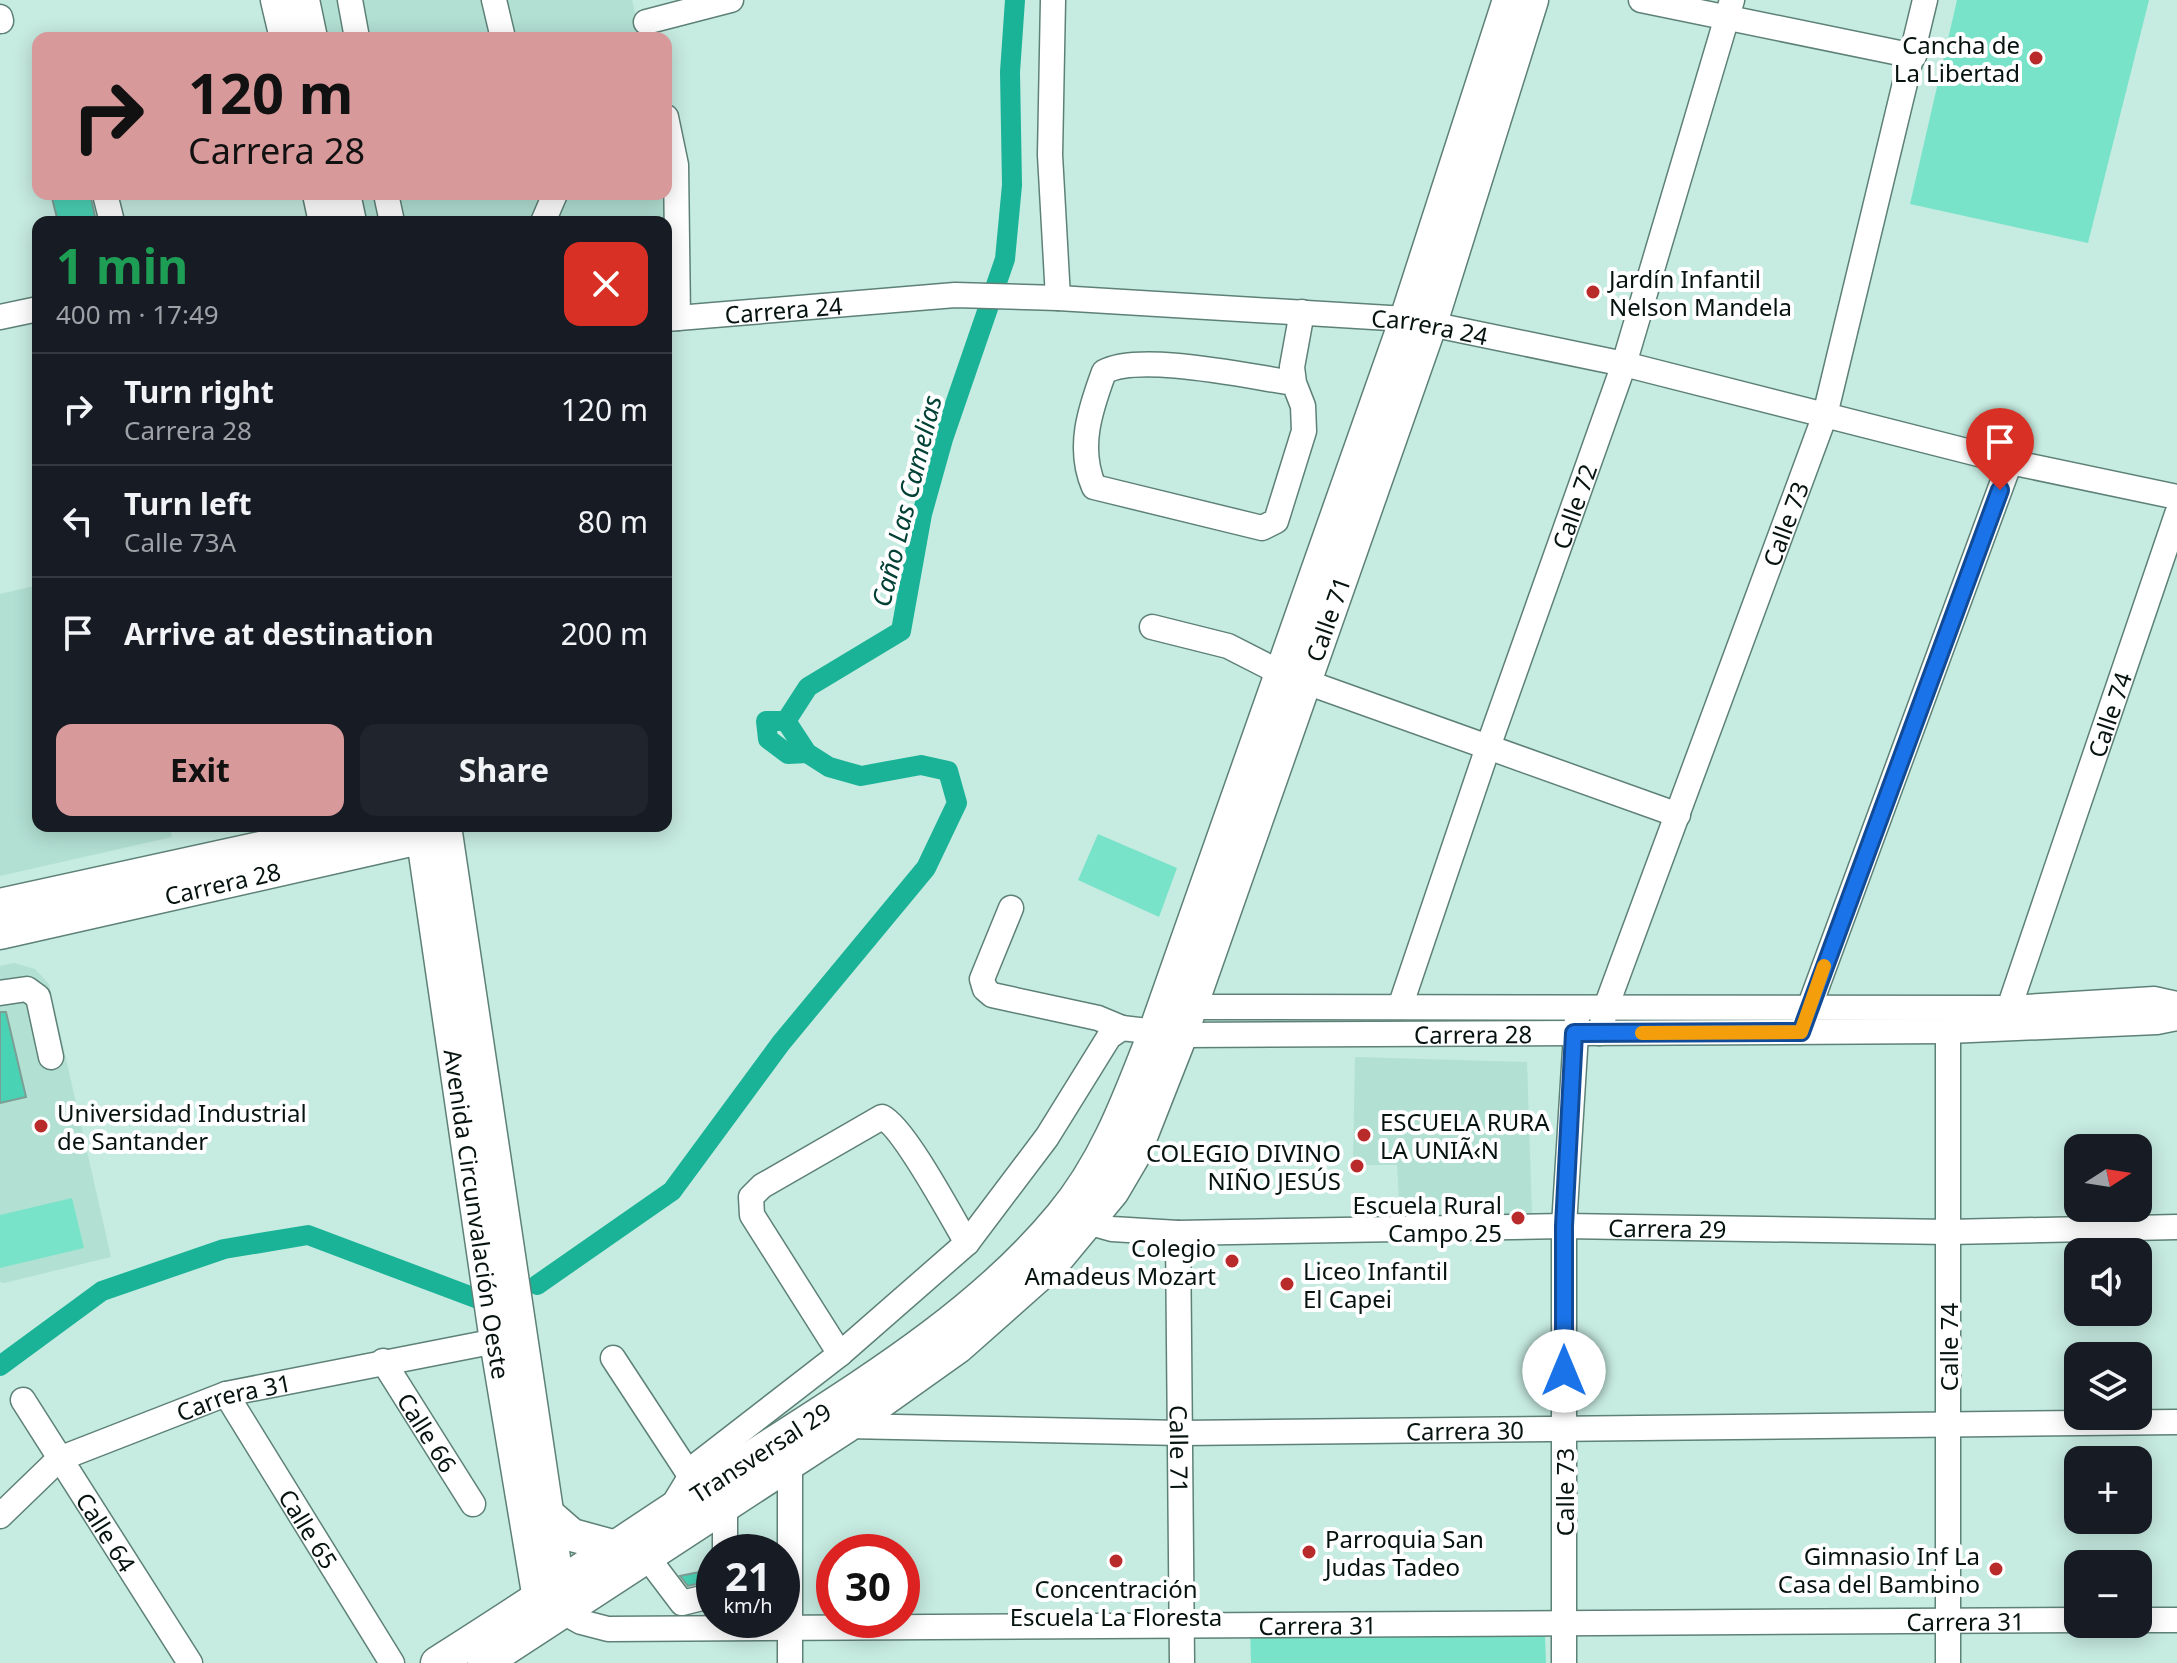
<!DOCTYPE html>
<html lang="en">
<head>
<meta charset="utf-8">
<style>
  body { margin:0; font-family:"Noto Sans",sans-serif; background:#20242c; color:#f1f3f6; height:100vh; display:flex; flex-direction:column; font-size:30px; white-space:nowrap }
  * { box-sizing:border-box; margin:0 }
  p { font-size:26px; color:#9ea1a6 }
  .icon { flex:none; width:44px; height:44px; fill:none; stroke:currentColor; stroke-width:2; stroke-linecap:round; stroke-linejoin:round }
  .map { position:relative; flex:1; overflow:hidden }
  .details { position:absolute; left:32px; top:216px; width:640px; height:616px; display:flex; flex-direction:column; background:#171b24; border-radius:16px; box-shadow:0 4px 20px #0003 }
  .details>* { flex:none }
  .hud { position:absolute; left:32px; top:32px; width:640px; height:168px; border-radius:16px; box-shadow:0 4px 20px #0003; background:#d8999b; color:#111; overflow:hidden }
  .needle { width:52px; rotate:78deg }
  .tools { position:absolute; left:2064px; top:1134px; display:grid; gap:16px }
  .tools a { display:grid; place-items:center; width:88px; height:88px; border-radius:16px; background:#171b24; box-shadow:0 4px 20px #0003; font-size:40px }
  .speed { position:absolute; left:696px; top:1534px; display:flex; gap:16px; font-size:40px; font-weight:700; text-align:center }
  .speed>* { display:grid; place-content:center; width:104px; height:104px; border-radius:50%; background:#171b24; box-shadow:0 4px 20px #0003; line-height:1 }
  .speed small { font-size:20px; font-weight:400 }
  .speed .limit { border:12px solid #d22; background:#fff; color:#111 }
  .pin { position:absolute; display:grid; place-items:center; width:68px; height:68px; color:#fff; margin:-82px -34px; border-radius:50% 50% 50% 0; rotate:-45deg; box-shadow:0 0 8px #0007 }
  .pin .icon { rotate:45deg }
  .me { position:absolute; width:88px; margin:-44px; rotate:0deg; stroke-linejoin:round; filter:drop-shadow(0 0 6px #0008) }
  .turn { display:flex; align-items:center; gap:28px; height:168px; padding:0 24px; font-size:36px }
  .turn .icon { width:104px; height:104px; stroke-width:2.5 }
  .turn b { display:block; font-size:56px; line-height:68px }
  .round { display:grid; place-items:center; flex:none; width:84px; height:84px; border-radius:16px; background:#20242c }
  .overview { display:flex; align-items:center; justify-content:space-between; height:136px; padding:0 24px }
  h1 { font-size:48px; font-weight:700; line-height:60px; color:#1e9e55 }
  .primary-button { display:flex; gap:16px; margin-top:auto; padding:16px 24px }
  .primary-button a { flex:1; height:92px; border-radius:16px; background:#d8999b; color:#111; font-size:32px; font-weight:700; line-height:92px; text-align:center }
  .primary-button a+a { background:#20242c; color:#f1f3f6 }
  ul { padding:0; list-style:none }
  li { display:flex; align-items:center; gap:24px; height:112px; padding:0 24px; border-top:2px solid #363941 }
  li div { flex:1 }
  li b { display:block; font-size:30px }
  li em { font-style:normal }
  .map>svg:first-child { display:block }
</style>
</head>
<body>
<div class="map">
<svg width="2177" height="1663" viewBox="0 0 2177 1663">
  <rect width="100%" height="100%" fill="#c6ebe1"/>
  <!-- built -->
  <g fill="#b2e0d3">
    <path d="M317 0H632L641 38H325Z"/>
    <path d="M358 194H666V222H364Z"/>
    <path d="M38 585V826H170L172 837 0 876V594Z"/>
    <path d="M14 963 35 969 49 984 111 1257 4 1283 0 1282V966Z"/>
    <path d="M1355 1057 1527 1062 1532 1214 1400 1217 1397 1165H1353Z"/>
  </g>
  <!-- green -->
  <g fill="#79e3c9">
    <path d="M1957 0H2149L2088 243 1910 204Z"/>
    <path d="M1098 834 1177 868 1159 917 1078 880Z"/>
    <path d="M72 1198 84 1248 0 1268V1215Z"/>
    <path d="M1250 1628 1545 1636 1546 1663H1251Z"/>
  </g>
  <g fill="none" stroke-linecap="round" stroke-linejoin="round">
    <!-- canal -->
    <g stroke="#1ab397" stroke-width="20">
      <path d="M786 721H766L768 739 788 754 807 753"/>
      <path d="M537 1285 672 1191 781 1043 926 868 957 803 948 771 921 765 861 776 829 767 807 753 786 721 808 687 901 631 922 514 943 439 1005 259 1012 185 1010 72 1015 0"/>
      <path d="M0 1366 102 1291 224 1249 308 1235 478 1299"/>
    </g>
  </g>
  <!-- building -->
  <g fill="#4ad2b5" stroke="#7c9f95" stroke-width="2">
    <path d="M51 194H90L96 221 58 222Z"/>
    <path d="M0 1012H6L26 1097 0 1103Z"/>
    <path d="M714 1569V1580L688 1586 680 1576Z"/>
  </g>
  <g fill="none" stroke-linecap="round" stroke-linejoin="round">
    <!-- minor casing -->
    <g stroke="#5e8177" stroke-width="27">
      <g id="minor">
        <path d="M350 0 357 38"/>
        <path d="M494 0 503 38"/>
        <path d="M1053 0 1050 155 1058 298"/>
        <path d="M1641 0 1914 56"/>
        <path d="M0 17 1 21"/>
        <path d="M646 22 731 0"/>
        <path d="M666 117 676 165 678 318"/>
        <path d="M105 194 112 222"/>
        <path d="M386 194 392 222"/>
        <path d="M543 222 555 194"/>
        <path d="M0 317 38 309"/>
        <path id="s1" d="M666 319 955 295 1058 298 1406 319 1624 364 2010 462 2177 497"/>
        <path d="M1294 383C1251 377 1139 352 1104 372 1090 410 1077 448 1094 487L1262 528 1276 521 1304 431 1303 406 1294 383 1292 367 1302 312"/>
        <path d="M1152 627 1228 646 1281 673 1678 815"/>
        <path d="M1011 908 982 979 985 989 992 995 1098 1018 1122 1028"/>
        <path d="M0 993 27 989 38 997 51 1057"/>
        <path d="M1177 1007 2009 1008 2154 999 2177 1004"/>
        <path id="s2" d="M1400 1007 1488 747 1624 364 1732 0"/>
        <path id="s3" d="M2009 1008 2177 514"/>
        <path d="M1805 1019 2010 462"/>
        <path d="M1948 1031V1663"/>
        <path id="s4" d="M1600 1033 1606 1007 1825 415 1925 0"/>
        <path id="s5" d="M1073 1218 1112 1229 1178 1233 1564 1226 1948 1232 2177 1227"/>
        <path id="s6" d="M1178 1233 1182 1663"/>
        <path d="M840 1354 752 1215 751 1197 762 1186 882 1117C904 1127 952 1218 967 1243"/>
        <path d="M613 1358 689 1474"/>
        <path id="s7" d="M383 1361 473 1504"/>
        <path id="s8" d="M226 1394 392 1663"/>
        <path id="s9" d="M23 1400 190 1663"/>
        <path id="s10" d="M847 1426 1181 1433 2177 1422"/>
        <path id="s11" d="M670 1510 698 1464 840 1354 967 1243 1047 1137 1109 1037 1122 1028 1181 1035 1948 1031 2157 1022 2177 1018"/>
        <path id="s12" d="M0 1516 59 1459 226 1394 496 1341"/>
        <path d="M638 1545 682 1603 714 1595"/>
        <path d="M725 1552V1503"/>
        <path id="s13" d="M563 1612 581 1622 608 1629 2078 1620"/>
        <path d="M2138 1620H2177"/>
        <path d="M790 1663V1463"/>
        <path d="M1564 1663V1226L1577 1018"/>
      </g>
    </g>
    <!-- major casing -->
    <g stroke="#5e8177" stroke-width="35">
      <g id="major">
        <path d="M277 0 286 38"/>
        <path d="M303 0 311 38"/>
        <path d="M319 194 325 222"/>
        <path d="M344 194 350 222"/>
        <path id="s14" d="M421 826 496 1341 542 1617"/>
        <path d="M445 826 561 1605"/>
        <path d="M0 905 361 826"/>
        <path id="s15" d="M0 933 442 833"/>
        <path d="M549 1515 572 1535 616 1547"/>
        <path id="s16" d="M437 1663C540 1598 640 1530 741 1464 853 1391 975 1320 1061 1216 1106 1162 1129 1098 1154 1034L1406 319 1509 0"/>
        <path id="s17" d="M484 1663 847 1426 958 1347 1055 1261 1113 1191 1133 1157 1181 1035 1431 323 1532 0"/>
      </g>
    </g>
    <!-- minor -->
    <use href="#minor" stroke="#fff" stroke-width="24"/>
    <!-- major -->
    <use href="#major" stroke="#fff" stroke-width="32"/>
  </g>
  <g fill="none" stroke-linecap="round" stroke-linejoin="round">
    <!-- route casing -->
    <g stroke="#114b97" stroke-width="20">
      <path id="route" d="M1564 1371V1226L1574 1033 1801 1032 2000 490"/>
    </g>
    <!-- route -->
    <use href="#route" stroke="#1a73e8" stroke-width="14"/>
    <!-- slow -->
    <path stroke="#f59e0b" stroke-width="14" d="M1642 1033 1801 1032 1824 966"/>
  </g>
  <!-- markers -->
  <g fill="#b92a2b" stroke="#fff" stroke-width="3">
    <circle cx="2036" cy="58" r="8"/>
    <circle cx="1593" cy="292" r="8"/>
    <circle cx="41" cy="1126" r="8"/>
    <circle cx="1364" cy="1135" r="8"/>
    <circle cx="1357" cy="1166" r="8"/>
    <circle cx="1518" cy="1218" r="8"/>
    <circle cx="1232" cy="1261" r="8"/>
    <circle cx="1287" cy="1284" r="8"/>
    <circle cx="1309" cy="1552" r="8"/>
    <circle cx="1116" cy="1561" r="8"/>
    <circle cx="1996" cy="1569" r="8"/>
  </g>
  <g text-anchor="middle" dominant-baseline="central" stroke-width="8" stroke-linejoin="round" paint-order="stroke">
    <!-- poi labels -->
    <g font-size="24" fill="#061310" stroke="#fff" text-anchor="end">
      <text x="2020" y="44">Cancha de<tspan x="2020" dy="28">La Libertad</tspan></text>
      <text x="1609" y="278" text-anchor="start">Jardín Infantil<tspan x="1609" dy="28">Nelson Mandela</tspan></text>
      <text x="57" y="1112" text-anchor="start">Universidad Industrial<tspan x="57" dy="28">de Santander</tspan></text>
      <text x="1380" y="1121" text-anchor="start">ESCUELA RURA<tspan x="1380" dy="28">LA UNIÃ‹N</tspan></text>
      <text x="1341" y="1152">COLEGIO DIVINO<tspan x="1341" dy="28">NIÑO JESÚS</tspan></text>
      <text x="1502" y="1204">Escuela Rural<tspan x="1502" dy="28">Campo 25</tspan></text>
      <text x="1216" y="1247">Colegio<tspan x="1216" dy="28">Amadeus Mozart</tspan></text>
      <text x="1303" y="1270" text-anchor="start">Liceo Infantil<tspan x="1303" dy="28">El Capei</tspan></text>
      <text x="1325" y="1538" text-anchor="start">Parroquia San<tspan x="1325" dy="28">Judas Tadeo</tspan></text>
      <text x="1980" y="1555">Gimnasio Inf La<tspan x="1980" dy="28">Casa del Bambino</tspan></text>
      <text x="1116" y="1588" text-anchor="middle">Concentración<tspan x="1116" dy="28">Escuela La Floresta</tspan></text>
    </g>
    <!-- street labels -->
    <g font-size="24" fill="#061310" stroke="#fff">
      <text stroke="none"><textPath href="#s1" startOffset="118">Carrera 24</textPath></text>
      <text stroke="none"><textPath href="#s1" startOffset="766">Carrera 24</textPath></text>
      <text stroke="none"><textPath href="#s2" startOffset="530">Calle 72</textPath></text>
      <text stroke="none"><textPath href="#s4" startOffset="542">Calle 73</textPath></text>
      <text stroke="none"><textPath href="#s17" startOffset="1402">Calle 71</textPath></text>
      <text stroke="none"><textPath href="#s3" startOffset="310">Calle 74</textPath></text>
      <text stroke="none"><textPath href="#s15" startOffset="228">Carrera 28</textPath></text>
      <text stroke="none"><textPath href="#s11" startOffset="1020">Carrera 28</textPath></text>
      <text stroke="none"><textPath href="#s14" startOffset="392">Avenida Circunvalación Oeste</textPath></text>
      <text stroke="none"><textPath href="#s5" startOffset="596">Carrera 29</textPath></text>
      <text transform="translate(1948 1347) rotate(-90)">Calle 74</text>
      <text stroke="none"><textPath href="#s12" startOffset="268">Carrera 31</textPath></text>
      <text stroke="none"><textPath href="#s10" startOffset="618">Carrera 30</textPath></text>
      <text stroke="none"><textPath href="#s7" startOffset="84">Calle 66</textPath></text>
      <text stroke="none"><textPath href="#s6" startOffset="216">Calle 71</textPath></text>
      <text stroke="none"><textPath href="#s16" startOffset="386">Transversal 29</textPath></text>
      <text transform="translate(1564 1492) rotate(-90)">Calle 73</text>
      <text stroke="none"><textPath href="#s8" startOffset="158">Calle 65</textPath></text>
      <text stroke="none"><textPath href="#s9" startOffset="156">Calle 64</textPath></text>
      <text stroke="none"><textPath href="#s13" startOffset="1406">Carrera 31</textPath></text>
      <text stroke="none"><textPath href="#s13" startOffset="758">Carrera 31</textPath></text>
    </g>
    <!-- water labels -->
    <g font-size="26" font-style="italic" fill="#034136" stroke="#fff">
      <text transform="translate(906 501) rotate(-76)">Caño Las Camelias</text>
    </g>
  </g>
</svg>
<div class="tools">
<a><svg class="needle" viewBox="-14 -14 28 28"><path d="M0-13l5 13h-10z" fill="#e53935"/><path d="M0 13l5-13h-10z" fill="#9ea1a6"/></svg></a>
<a><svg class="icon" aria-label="sound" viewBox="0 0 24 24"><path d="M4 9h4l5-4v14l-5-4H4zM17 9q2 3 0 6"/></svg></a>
<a><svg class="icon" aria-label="layers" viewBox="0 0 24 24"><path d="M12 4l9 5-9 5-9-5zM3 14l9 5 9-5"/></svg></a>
<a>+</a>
<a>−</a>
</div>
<div class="speed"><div>21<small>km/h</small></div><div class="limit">30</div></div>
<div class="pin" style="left:2000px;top:490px;background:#d93025"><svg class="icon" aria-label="arrive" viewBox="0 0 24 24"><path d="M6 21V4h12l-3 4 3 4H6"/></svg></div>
<svg class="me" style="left:1564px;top:1371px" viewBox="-20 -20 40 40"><circle r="19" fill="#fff"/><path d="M0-13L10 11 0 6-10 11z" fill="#1a73e8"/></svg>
<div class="hud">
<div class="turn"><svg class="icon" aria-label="right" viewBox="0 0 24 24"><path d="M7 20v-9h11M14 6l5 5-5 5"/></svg><div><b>120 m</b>Carrera 28</div></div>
</div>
<section class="details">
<div class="overview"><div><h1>1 min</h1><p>400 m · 17:49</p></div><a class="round" style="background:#d93025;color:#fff"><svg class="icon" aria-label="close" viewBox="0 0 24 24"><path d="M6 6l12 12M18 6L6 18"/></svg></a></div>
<ul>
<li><svg class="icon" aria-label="right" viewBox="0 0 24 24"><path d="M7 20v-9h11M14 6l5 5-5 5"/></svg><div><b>Turn right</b><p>Carrera 28</p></div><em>120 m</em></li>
<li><svg class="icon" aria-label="left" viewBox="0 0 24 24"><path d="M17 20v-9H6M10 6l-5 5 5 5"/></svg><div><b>Turn left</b><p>Calle 73A</p></div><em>80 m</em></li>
<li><svg class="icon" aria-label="arrive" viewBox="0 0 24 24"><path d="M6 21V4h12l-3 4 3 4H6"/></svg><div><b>Arrive at destination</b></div><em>200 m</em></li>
</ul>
<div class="primary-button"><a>Exit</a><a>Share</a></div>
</section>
</div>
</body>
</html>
